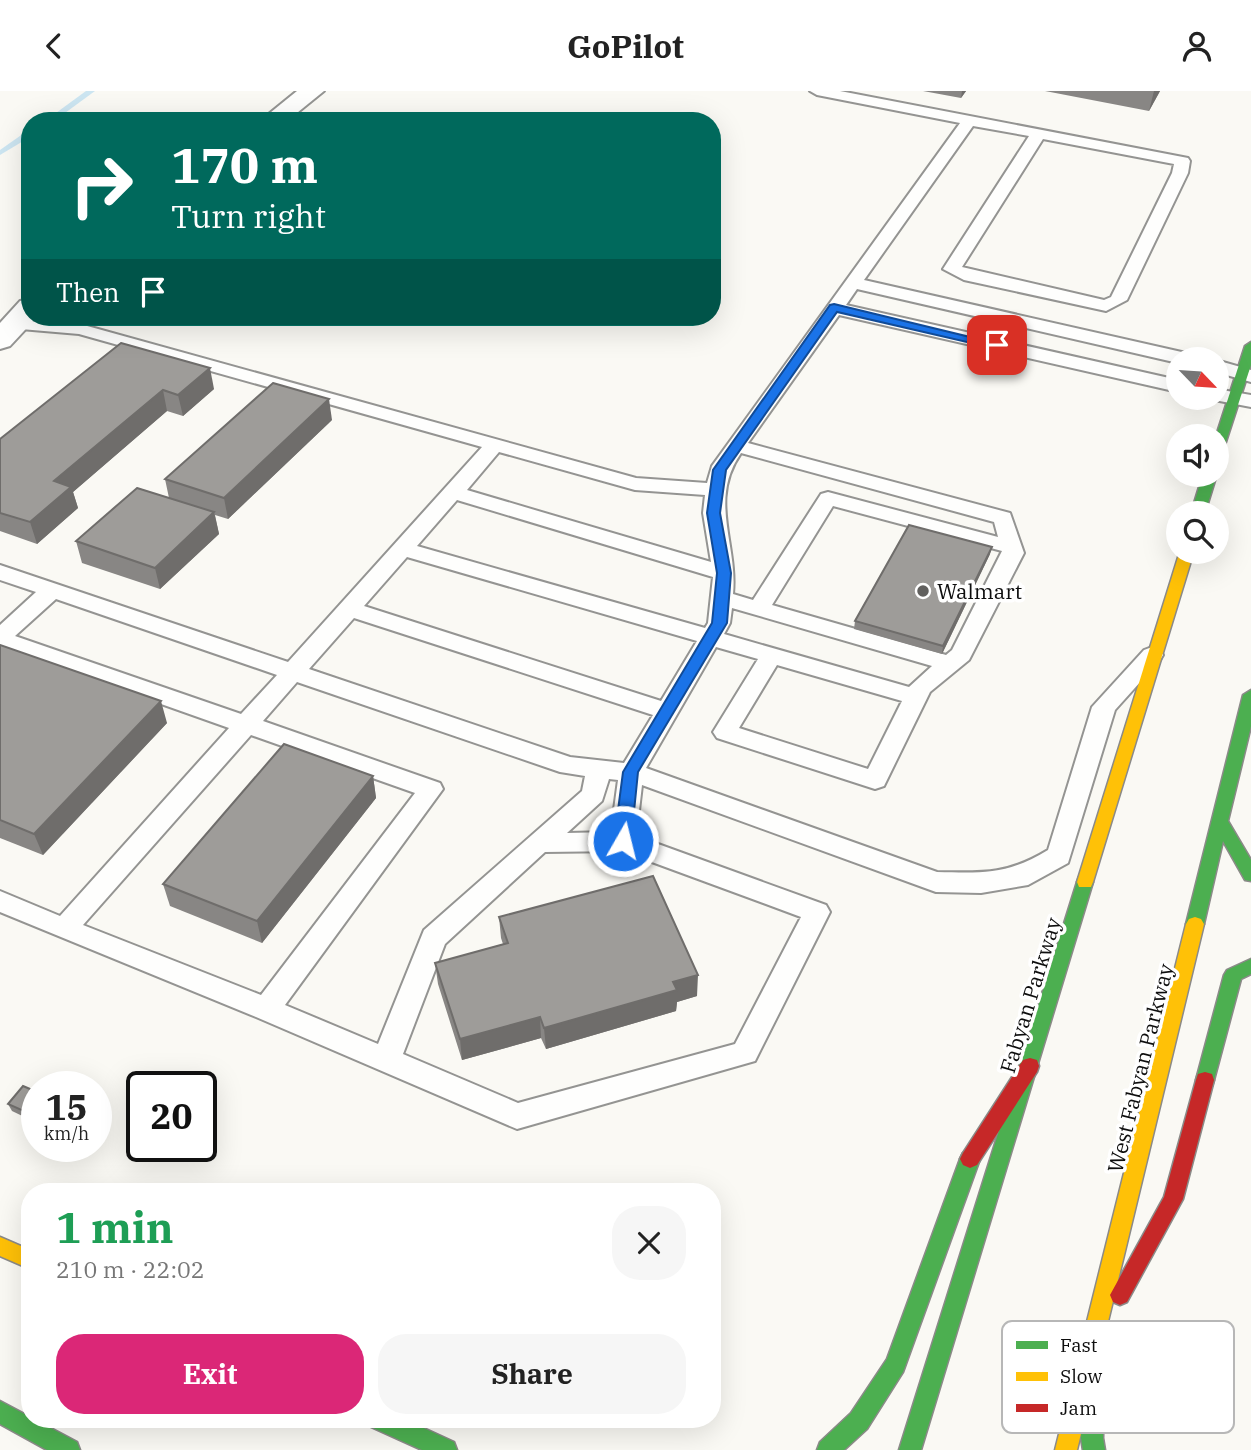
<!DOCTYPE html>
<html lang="en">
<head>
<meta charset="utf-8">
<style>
  body { margin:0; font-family:"IBM Plex Serif",serif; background:#f6f6f6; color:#222; height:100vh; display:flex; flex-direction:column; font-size:26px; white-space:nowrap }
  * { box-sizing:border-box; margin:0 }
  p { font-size:23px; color:#767676 }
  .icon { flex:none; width:38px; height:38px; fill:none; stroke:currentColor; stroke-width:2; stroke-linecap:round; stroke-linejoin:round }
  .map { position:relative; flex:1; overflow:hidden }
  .side { position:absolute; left:21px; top:1092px; width:700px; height:245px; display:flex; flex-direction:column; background:#fff; border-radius:28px; box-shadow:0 7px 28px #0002 }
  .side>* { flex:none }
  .hud { position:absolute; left:21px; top:21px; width:700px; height:214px; border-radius:28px; box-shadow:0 7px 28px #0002; background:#00695c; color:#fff; overflow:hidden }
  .needle { width:46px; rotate:115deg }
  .fabs { position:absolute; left:1166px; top:256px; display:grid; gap:14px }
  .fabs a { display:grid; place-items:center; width:63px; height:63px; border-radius:50%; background:#fff; box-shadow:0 7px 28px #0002; font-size:35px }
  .speed { position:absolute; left:21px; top:980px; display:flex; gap:14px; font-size:35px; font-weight:700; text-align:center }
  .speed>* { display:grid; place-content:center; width:91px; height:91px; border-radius:50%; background:#fff; box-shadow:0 7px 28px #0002; line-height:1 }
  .speed small { font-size:18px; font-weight:400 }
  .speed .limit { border:4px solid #111; border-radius:10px; background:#fff; color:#111 }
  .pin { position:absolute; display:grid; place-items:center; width:60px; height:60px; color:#fff; margin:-30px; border-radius:14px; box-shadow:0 4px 10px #0006 }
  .me { position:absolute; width:77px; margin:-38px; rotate:8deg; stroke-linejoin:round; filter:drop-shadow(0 0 5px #0008) }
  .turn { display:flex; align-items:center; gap:24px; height:147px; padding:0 35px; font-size:32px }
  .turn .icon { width:91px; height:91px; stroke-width:2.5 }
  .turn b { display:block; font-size:49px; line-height:60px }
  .then { display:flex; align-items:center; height:66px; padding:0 35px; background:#0003; gap:14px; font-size:26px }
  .round { display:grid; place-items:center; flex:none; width:74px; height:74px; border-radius:28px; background:#f6f6f6 }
  .overview { display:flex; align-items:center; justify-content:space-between; height:119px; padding:0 35px }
  h1 { font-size:42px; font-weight:700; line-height:52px; color:#1e9e55 }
  .button { display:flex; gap:14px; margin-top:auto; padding:14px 35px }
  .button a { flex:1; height:80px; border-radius:28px; background:#db2777; color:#fff; font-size:28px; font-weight:700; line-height:80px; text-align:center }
  .button a+a { background:#f6f6f6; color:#222 }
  header { display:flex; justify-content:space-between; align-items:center; height:91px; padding:0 35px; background:#fff; font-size:32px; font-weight:700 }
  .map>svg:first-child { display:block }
</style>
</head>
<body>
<header><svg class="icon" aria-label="back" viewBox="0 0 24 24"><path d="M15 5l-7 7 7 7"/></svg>GoPilot<svg class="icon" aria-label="person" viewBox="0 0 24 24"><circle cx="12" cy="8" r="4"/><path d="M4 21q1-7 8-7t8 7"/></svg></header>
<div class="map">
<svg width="1251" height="1359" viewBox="0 0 1251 1359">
  <rect width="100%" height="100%" fill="#faf9f4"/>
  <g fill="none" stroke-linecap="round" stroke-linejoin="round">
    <!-- stream -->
    <g fill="#cce5f1" fill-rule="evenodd">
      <path d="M86 0H95L54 30H45Z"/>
      <path d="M27 40H30V46L0 64V59Z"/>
    </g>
    <!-- lane casing -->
    <g stroke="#949492" stroke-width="4">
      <g id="lane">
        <path d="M810 0H840L1188 67 1190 70 1188 82 1127 209 1106 220 964 189 943 178 1029 45 973 35 864 189 1186 262 1195 268H1178V272L857 198 846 214 1178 289V301L839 224 748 352 1010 422 1024 462 969 569 930 601 884 695 875 698 717 647 713 641 758 568 716 556 646 677 937 781C983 782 1007 784 1048 759L1092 616 1144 559 1152 556 1160 559 1163 564 1160 569 1115 619 1068 772 1028 794 981 802 936 801 642 694 636 745 826 814 830 821 755 970 517 1038 256 926 0 821V800L60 825 229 637 0 556V534L36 501 0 489V474L288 571 482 356 79 243 9 237 6 233 9 229 80 233 636 387 707 392 712 375 960 32 817 4ZM1043 48 1174 73 1172 82 1111 206 1104 209 962 176ZM499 361 635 399 705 404 703 422 711 471 467 399ZM741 362 994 431 998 446 828 401 821 403 753 509 733 503C738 453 708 409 741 362ZM457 409 713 486 708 532 705 537 417 455ZM833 415 1002 460 952 559 946 564 772 514ZM407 466 697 550 661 610 364 515ZM56 508 277 584 241 623 15 545ZM732 517 932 575 909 596 724 543 730 532ZM354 527 653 624 624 672 570 666 309 578ZM777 574 902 610 868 678 739 637ZM297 591 560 681 585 685 582 700 424 839 378 953 285 914 443 698 440 692 263 630ZM251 644 415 702 261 904 83 834ZM609 688 618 689 611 741 567 742 602 710ZM622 760 801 826 735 953 518 1012 403 963 445 853 545 761Z"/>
        <path d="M1216 269 1251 279V291L1216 281Z"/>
        <path d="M1216 298 1251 304V316L1209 308 1208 306H1216Z"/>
      </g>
    </g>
    <!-- street casing -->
    <g stroke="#949492" stroke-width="4">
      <g id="street">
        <path d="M297 0H324L287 30H260Z"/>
        <path d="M30 208V226H37L10 255 0 258V232L20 210Z"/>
      </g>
    </g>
    <!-- fast casing -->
    <g stroke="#8b8a88" stroke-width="3">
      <g id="fast">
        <path d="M1251 251V274L1222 363 1216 367V345L1245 255Z"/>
        <path d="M1203 383H1217L1205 422H1191Z"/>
        <path d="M1251 599V635L1228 730 1251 769V790L1245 789 1223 750 1204 833 1201 838 1195 840 1189 838 1186 833 1243 604Z"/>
        <path d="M1085 785 1091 786 1093 791 921 1359H899L1077 791 1079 786Z"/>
        <path d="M1251 868V883L1241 888 1214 989 1212 995 1205 997 1198 995 1196 989 1224 884 1227 879Z"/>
        <path d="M970 1059 977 1062 980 1068 903 1281 867 1338 844 1359H817L820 1351 851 1322 887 1268 960 1068 963 1062Z"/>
        <path d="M1095 1239 1102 1242 1105 1249 1103 1347 1105 1359H1083L1081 1347 1085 1249 1088 1242Z"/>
        <path d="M0 1310 77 1351 80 1359H47L0 1333Z"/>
        <path d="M368 1328H404L454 1351 457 1359H422L371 1336Z"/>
      </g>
    </g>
    <!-- slow casing -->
    <g stroke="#8b8a88" stroke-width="3">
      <g id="slow">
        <path d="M1180 460H1194L1093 791 1091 796H1079L1077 791Z"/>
        <path d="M1195 826 1201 828 1204 833 1077 1359H1055L1186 833 1189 828Z"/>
        <path d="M0 1146 30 1159V1178L0 1165Z"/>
      </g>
    </g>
    <!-- jam casing -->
    <g stroke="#8b8a88" stroke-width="3">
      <g id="jam">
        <path d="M1030 967 1037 969 1039 975 1037 981 977 1074 970 1077 963 1074 960 1068 963 1062 1023 969Z"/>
        <path d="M1205 981 1212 983 1214 989 1183 1108 1127 1211 1120 1214 1113 1211 1110 1204 1164 1106 1196 989 1198 983Z"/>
      </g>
    </g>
    <!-- lane -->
    <use href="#lane" fill="#fefefd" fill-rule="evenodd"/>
    <!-- street -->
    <use href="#street" fill="#fefefd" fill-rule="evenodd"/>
    <!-- fast -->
    <use href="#fast" fill="#4caf50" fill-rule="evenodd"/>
    <!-- slow -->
    <use href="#slow" fill="#ffc107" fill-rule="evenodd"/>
    <!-- jam -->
    <use href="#jam" fill="#c62828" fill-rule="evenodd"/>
  </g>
  <!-- wall -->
  <g fill="#888684">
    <path d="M923 0H966L961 7Z"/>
    <path d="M1045 0H1160L1149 20Z"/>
    <path d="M121 252 214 298 183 325 167 320 73 401 78 417 37 453 0 440V348Z"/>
    <path d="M332 329 228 428 215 424 219 443 160 498 82 472 76 450 169 407 165 388Z"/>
    <path d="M990 463 942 563 854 538 855 530Z"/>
    <path d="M0 554 167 632 43 764 0 747Z"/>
    <path d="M373 685 376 707 262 852 170 815 163 793Z"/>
    <path d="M499 826 697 905 677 911 676 920 546 958 541 947 462 969 438 893 435 872 503 853 501 847Z"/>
    <path d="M37 1001V1032L12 1020 8 1013Z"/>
  </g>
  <!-- shaded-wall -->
  <g fill="#6f6d6b">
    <path d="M962 0H966L961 7Z"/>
    <path d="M1154 0H1160L1149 20Z"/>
    <path d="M210 277 214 298 183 325 178 304Z"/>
    <path d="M163 299 167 320 73 401 78 417 37 453 30 431 54 390Z"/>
    <path d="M329 308 332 329 228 428 224 407Z"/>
    <path d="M214 421 219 443 160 498 155 477Z"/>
    <path d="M992 456 990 463 942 563 943 555Z"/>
    <path d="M161 610 167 632 43 764 34 743Z"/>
    <path d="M373 685 376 707 262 852 257 830Z"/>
    <path d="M698 884 697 905 677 911 676 920 546 958 544 937 673 891Z"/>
    <path d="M540 926 541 947 462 969 460 948Z"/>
  </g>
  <!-- building -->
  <g fill="#9e9c99" stroke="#6f6d6b" stroke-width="2">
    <path d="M121 252 210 277 178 304 163 299 54 390 71 396 30 431 0 422V348Z"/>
    <path d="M273 292 329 308 224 407 165 388Z"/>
    <path d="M137 397 214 421 155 477 76 450Z"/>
    <path d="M909 434 992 456 943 555 855 530Z"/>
    <path d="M0 554 161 610 34 743 0 729Z"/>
    <path d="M284 653 373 685 257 830 163 793Z"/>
    <path d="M653 785 698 884 673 891 677 899 544 937 540 926 460 948 435 872 508 852 499 826Z"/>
    <path d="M23 995 37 1001V1026L8 1013Z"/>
  </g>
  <!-- route -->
  <path fill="#1a73e8" stroke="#114b97" stroke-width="2" d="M834 213 1003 254 997 258 837 221 726 379 720 422 731 482 727 532 638 681 631 750 623 756 617 754 614 750 623 681 712 532 717 482 707 422 713 379 830 214Z"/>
  <!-- markers -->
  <circle fill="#61605e" stroke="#fff" stroke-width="2.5" cx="923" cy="500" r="7"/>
  <g text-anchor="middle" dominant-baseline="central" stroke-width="7" stroke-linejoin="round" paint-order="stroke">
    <!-- poi labels -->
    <g font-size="21" fill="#0e0e0e" stroke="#fff" text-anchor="start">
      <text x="937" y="500">Walmart</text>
    </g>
    <!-- street labels -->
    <g font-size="21" fill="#0e0e0e" stroke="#fff">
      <text transform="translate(1030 904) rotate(-73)">Fabyan Parkway</text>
      <text transform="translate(1140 977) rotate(-76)">West Fabyan Parkway</text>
    </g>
  </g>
  <!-- legend -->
  <rect x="1002" y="1230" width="232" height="112" rx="10" fill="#fff" stroke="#b7b7b7" stroke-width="2"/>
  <rect x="1016" y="1250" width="32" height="8" fill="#4caf50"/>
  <rect x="1016" y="1281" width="32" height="9" fill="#ffc107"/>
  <rect x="1016" y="1313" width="32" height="8" fill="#c62828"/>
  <g font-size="19" fill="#0e0e0e">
    <text x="1060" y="1261">Fast</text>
    <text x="1060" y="1292">Slow</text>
    <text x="1060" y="1324">Jam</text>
  </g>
</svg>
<div class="fabs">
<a><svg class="needle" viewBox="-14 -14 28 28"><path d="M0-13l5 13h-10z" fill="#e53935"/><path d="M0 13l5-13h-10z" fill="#767676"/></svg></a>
<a><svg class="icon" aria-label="sound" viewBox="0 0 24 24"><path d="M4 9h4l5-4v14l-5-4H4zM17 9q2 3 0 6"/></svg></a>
<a><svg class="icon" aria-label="search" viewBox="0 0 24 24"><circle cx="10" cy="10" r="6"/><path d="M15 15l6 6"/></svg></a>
</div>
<div class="speed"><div>15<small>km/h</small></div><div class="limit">20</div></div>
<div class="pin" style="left:997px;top:254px;background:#d93025"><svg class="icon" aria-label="arrive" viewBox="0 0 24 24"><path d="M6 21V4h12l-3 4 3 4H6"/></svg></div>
<svg class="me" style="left:623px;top:750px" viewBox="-20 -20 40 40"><circle r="17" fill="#1a73e8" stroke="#fff" stroke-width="3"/><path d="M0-11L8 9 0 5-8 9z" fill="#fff"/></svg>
<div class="hud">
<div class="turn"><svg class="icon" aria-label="right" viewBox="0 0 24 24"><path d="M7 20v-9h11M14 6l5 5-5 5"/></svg><div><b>170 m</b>Turn right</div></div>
<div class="then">Then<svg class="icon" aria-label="arrive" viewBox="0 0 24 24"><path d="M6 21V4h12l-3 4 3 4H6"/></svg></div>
</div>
<section class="side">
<div class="overview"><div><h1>1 min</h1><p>210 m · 22:02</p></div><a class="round"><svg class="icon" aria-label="close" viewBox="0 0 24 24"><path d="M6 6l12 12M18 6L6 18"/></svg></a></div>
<div class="button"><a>Exit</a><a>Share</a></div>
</section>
</div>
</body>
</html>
